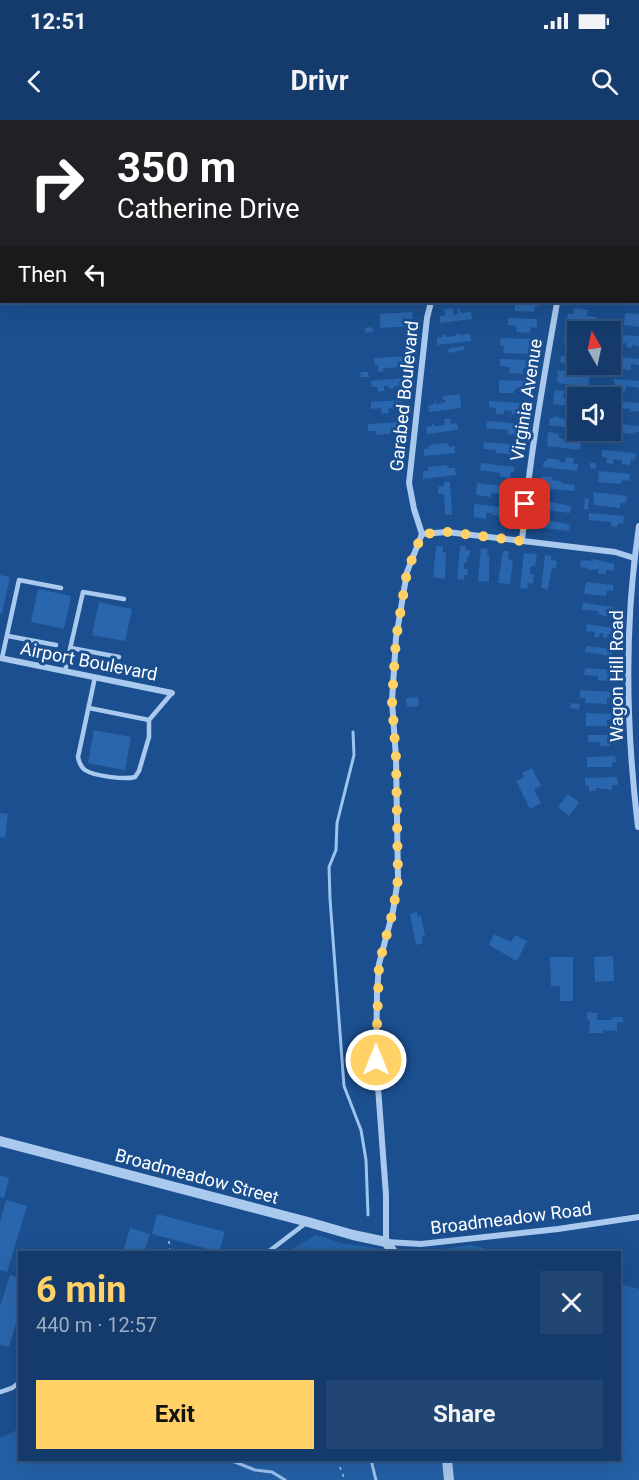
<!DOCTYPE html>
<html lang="en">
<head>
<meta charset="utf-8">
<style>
  body { margin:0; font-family:Roboto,sans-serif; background:#214673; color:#f1f3f6; height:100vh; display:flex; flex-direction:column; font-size:22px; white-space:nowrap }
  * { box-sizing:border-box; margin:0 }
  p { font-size:20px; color:#9dadc1 }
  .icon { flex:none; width:33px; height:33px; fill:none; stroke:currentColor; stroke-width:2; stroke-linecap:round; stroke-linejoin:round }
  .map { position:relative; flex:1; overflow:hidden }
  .panel { position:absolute; left:18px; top:1131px; width:603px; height:210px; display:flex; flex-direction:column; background:#143b6b; border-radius:0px; box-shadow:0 6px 24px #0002,0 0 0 2px #33557e }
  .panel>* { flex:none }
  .banner { position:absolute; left:0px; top:0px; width:639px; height:183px; box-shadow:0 6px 24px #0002,0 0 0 2px #33557e; background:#202124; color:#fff; overflow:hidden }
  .needle { width:39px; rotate:351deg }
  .fabs { position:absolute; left:567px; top:201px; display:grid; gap:12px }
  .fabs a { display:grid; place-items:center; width:54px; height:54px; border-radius:0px; background:#143b6b; box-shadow:0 6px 24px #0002,0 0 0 2px #33557e; font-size:30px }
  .pin { position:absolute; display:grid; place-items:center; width:51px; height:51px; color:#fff; margin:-26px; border-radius:12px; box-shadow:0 3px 9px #0006 }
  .me { position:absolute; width:66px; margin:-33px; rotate:0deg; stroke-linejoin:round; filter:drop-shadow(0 0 4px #0008) }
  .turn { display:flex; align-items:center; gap:21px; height:126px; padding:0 18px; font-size:27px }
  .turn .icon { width:78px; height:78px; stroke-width:2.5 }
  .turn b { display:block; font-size:42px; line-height:51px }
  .then { display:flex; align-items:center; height:57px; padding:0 18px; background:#0003; gap:12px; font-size:22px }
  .round { display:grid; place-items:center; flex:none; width:63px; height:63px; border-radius:0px; background:#214673 }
  .head { display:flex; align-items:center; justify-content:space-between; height:102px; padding:0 18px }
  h1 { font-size:36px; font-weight:700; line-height:45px; color:#ffd166 }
  .action { display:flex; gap:12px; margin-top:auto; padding:12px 18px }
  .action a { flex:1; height:69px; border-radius:0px; background:#ffd166; color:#111; font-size:24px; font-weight:700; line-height:69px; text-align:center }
  .action a+a { background:#214673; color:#f1f3f6 }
  .status { display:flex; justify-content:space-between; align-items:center; height:42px; padding:0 30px; background:#143b6b; direction:ltr }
  .status svg { height:16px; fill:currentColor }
  header { display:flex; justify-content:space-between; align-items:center; height:78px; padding:0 18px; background:#143b6b; font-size:27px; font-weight:700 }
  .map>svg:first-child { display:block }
</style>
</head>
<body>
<div class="status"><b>12:51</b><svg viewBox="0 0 49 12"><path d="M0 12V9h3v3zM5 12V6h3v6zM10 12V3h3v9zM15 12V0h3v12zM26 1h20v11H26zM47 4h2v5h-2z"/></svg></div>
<header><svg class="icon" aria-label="back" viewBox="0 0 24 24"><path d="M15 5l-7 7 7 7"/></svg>Drivr<svg class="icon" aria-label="search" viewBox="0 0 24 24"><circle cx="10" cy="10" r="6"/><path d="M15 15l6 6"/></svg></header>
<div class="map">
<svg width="639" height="1360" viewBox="0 0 639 1360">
  <rect width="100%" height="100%" fill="#1b4f8f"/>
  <!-- green -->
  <g fill="#2461a8">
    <path d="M316 1115 341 1123 383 1129 385 1132H287Z"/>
    <path d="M471 1125 498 1132H422H423Z"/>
    <path d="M620 1164 639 1169V1360H0V1318L19 1309 20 1340H620Z"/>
  </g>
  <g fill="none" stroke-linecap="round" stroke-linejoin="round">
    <!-- stream -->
    <g stroke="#9cc4f0" stroke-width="3">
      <path d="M353 612 354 635 337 703 336 730 329 747 330 779 344 966 361 1010 366 1040 368 1095"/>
      <path d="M372 1131V1132"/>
      <path d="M230 1340 255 1350 272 1352 285 1360"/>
      <path d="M371 1340 376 1360"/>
    </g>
  </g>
  <!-- building -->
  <g fill="#2a66ad">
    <path d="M513 182H540V186H535L534 192 515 191V184H512Z"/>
    <path d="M453 188 454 195 458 194 457 189H460L461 193 471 192 472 199 440 203V196L445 195 444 189Z"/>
    <path d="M574 188 588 190 587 196 597 197 596 204 567 200 568 194H573Z"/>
    <path d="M412 192 413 206 380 208V194Z"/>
    <path d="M625 193 639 194V207L624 205Z"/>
    <path d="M508 198 537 199V208L531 207 530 213 517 212 515 205H508Z"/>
    <path d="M372 207 373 212 365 213V208Z"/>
    <path d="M571 209 578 210V224L564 222 565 215 570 216Z"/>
    <path d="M459 213V215L470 214 471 221 437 225V218L443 217V215H446V217L456 216V214Z"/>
    <path d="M621 215 639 216V226L632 225V228L626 227V223H620Z"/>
    <path d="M501 218 533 219V234L503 233 504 226H500Z"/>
    <path d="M464 226V230L449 233 448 229Z"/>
    <path d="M567 230 578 231V245L560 242 561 236H566Z"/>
    <path d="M408 236 406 247 383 248 384 251 378 252V245H375L374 238Z"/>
    <path d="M620 237 639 239V245L631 244V250L623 249V244H619Z"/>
    <path d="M500 239 530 240 529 248H523V254L509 253 510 247 500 246Z"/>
    <path d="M558 250 590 254 588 267 557 263Z"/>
    <path d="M360 252H368L369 257H361Z"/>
    <path d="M405 258 406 265 394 266V268L389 269V266H384V271L378 272 377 267H372L371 261Z"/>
    <path d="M614 259 639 261V268L626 266 625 272 615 271Z"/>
    <path d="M499 260 527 261 526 268H516V270H514V273H499Z"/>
    <path d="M555 270 564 271 563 278 572 279 573 274 583 275 582 278H578V287L553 284Z"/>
    <path d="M460 274 461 288 429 292 428 285 435 284 434 281H436L437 284 446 282V280H443V276Z"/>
    <path d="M402 280 403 287H399V289L388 288 389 293 382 294 381 288 371 289V282Z"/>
    <path d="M489 281 524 283 523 290 520 289V295L512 294V291L504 290V294H496V288L489 287Z"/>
    <path d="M610 281 639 283V291L630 292V289L619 288V292L615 291V288L610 287Z"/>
    <path d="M569 295 576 296 578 309 549 305 550 298H554V296L568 300Z"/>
    <path d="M444 299H450L451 304 457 303 458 310 427 314 426 307 432 306V304L434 303V306L445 305Z"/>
    <path d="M487 301 520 304V310L515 309V315L507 314 508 310 486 308Z"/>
    <path d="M400 302V308L395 313 376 315 375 311H368V304Z"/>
    <path d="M610 303 639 306V312H635V314L623 313V318L612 317 613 309H610Z"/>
    <path d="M548 312 559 314V318L564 319V321L569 322 570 317 574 318V322L581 323 580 330 547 326Z"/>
    <path d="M484 322 518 325 517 331H511L510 334 496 333V330L483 329Z"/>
    <path d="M448 323 449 327 455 326V333L424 336V329H429L428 325Z"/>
    <path d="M602 330 636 333 635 340 631 339 630 345 622 344V340L613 339V344L606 343 607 338 602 337Z"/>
    <path d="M566 337 574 338 573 344H578L577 351 543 347 544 341H547V338L560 340V342L565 343Z"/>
    <path d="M481 343 514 347V352H511L510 358 500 357V353L480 350Z"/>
    <path d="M590 343H596V349L590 348Z"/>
    <path d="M447 345 448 348H455L456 355 423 359V351H428V347Z"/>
    <path d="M599 351 630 354 629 361 622 360 621 364 598 362Z"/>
    <path d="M542 356 553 357 552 360 561 361V363L575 365 574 371 539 368Z"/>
    <path d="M444 362H450L452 395H445L444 374H438V367L444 366Z"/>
    <path d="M477 363 511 367 510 374 506 373V378L500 377V374L491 373V377L476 375Z"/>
    <path d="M593 372 627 376 626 382 620 384V388L594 385Z"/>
    <path d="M585 378 589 379 588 389H584Z"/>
    <path d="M545 381 571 386 570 393 537 389V382L545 383Z"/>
    <path d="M474 384 508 388 507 397 492 395 493 393H486V399L474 397Z"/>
    <path d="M589 393 624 396 623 404 618 403 617 407 611 406V402L589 400Z"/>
    <path d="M544 399 570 405 569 411 535 407 536 401 544 402Z"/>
    <path d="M436 426H443V432H446L445 459 433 457Z"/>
    <path d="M460 426H466V430H470L469 437H467V443H464V449H468L467 455H464V460L457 459Z"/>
    <path d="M481 428 488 429 487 435H489V462L478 461Z"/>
    <path d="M503 431H509L508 438 513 442 510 464 498 463Z"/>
    <path d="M524 433 537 434 535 446H531L530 454H534L533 464 528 463 527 469 520 468Z"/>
    <path d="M545 435 551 436V440L557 441 556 448H552L548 469 541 468Z"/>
    <path d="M593 439 614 444V451L606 450V454H598V449L588 450V448L580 447 581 440 593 441Z"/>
    <path d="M0 455 10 457 2 494 0 493Z"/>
    <path d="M586 462 613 465V471L607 470 606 476 584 474Z"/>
    <path d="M38 469 71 476 64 509 31 502Z"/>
    <path d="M99 482 132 489 125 521 92 515Z"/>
    <path d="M583 483 614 487 612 496H604L598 494V491L582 490Z"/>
    <path d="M587 504 613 508 612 515 608 514 607 518 603 517V513H600L599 517H594L595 512 586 511Z"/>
    <path d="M586 526 613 529 612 535H608L607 537H604L605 535 585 532Z"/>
    <path d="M585 548 612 550 611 557H608L607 561 598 560V556L584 555Z"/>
    <path d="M580 570 612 572V578H607V584L585 583V578H580Z"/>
    <path d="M418 577 419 586 407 587 406 578Z"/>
    <path d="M571 583 580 584 579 589 570 588Z"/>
    <path d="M586 593 613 594V600H607V606H586Z"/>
    <path d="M94 610 131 617 125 650 88 643Z"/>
    <path d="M588 615H614V621L611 622V626H600V622H588Z"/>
    <path d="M615 636 616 642H612V647H587V637Z"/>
    <path d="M532 648 541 666 534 669 541 683 530 689 516 661 524 657 522 653Z"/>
    <path d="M617 657 618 665H612V670L596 668V671H589L588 665 585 666V658Z"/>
    <path d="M568 674 579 682 569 696 558 687Z"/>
    <path d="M0 693 8 694 5 718 0 717Z"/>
    <path d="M417 792 418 797 421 796 425 816H422L423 823 416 825 410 794Z"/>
    <path d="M494 814 511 822 515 815 527 821 517 841 489 825Z"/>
    <path d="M613 836 614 861 595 862 594 837Z"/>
    <path d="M550 837H573V881H560V866H551Z"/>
    <path d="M587 892 597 893V900H612L613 897H623V903L617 902V911L603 910V913H589L590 900 587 899Z"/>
    <path d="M0 1055 9 1058 4 1078 0 1077Z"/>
    <path d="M6 1080 27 1086 7 1152 0 1150V1102Z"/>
    <path d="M157 1094 225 1112 219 1132 152 1114Z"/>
    <path d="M130 1108 150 1114 144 1132H123Z"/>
    <path d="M10 1155 20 1158V1190L9 1227 0 1225V1187Z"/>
  </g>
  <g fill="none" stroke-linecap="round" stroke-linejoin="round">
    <!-- path -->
    <g stroke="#a9c9ee" stroke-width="1.5" stroke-dasharray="3 4.5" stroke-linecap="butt">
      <path d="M574 0 575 2"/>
      <path d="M638 81 639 83"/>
      <path d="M169 1121 170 1132"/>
      <path d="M200 1132 201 1131"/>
      <path d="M337 1340 345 1360"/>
    </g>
    <!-- service -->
    <g stroke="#a9c9ee" stroke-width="4.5">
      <path d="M40 0 42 2"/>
      <path d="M50 2 52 0"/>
      <path d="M8 516 56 525"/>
      <path d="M71 528 119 537"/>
      <path d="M2 538 19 460 61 468"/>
      <path d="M65 551 83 472 124 479"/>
      <path d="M95 557 78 637C79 642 81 647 85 650 94 656 125 660 135 657L139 651 149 617V600L172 573"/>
      <path d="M89 588 149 600"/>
      <path d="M268 1132 306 1103"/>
      <path d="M0 1272 12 1268 20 1262"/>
    </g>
    <!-- minor -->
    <g stroke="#a9c9ee" stroke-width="6">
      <path d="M237 0 238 2"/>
      <path d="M0 57 2 58"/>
      <path d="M638 178H639"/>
      <path d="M431 182 427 198 409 363 414 389 422 414 407 452 396 518 392 581 396 638 398 759 393 791 379 844 377 874 376 940 386 1075V1122L421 1124 558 1109 639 1097"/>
      <path d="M422 414 447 412 615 432 634 438"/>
      <path d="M522 421C529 341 543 262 557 183L559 182"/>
      <path d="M0 538 172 573"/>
      <path d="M638 707C626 608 624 505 639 406"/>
    </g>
    <!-- tertiary -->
    <g stroke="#a9c9ee" stroke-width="10">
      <path d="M0 1021 308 1102 353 1115 386 1122 393 1132"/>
      <path d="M447 1340 449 1360"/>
    </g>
  </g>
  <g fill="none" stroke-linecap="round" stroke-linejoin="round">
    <!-- route -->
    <path stroke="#ffd166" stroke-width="10" stroke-dasharray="0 18" d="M376 940 379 844 393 791 398 759 396 638 392 581 396 519 407 452 422 414 447 412 522 421 525 384"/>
  </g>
  <g text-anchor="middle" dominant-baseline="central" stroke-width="6" stroke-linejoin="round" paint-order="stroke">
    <!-- street labels -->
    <g font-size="18" fill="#fff" stroke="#1b4f8f">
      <text transform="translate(404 276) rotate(-84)">Garabed Boulevard</text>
      <text transform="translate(526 280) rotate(-81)">Virginia Avenue</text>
      <text transform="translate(89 541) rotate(11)">Airport Boulevard</text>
      <text transform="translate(616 556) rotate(-90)">Wagon Hill Road</text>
      <text transform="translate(197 1056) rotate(15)">Broadmeadow Street</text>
      <text transform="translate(511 1098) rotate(-7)">Broadmeadow Road</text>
    </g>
  </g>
</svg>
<div class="fabs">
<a><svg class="needle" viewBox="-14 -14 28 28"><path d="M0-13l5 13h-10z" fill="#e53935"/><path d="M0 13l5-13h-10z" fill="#9dadc1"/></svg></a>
<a><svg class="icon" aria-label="sound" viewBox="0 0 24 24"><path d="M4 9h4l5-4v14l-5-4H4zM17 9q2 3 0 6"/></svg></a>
</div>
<div class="pin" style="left:525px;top:384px;background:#d93025"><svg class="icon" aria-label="arrive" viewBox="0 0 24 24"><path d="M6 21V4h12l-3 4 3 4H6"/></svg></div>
<svg class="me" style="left:376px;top:940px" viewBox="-20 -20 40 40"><circle r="17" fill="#ffd166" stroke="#fff" stroke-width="3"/><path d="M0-11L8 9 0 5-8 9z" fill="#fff"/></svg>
<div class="banner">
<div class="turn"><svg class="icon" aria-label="right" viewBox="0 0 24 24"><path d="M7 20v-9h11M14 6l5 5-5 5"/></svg><div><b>350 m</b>Catherine Drive</div></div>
<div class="then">Then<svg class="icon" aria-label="left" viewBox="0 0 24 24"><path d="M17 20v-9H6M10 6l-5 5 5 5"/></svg></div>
</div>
<section class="panel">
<div class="head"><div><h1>6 min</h1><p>440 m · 12:57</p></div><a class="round"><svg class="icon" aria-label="close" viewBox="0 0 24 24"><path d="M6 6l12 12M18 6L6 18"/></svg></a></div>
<div class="action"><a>Exit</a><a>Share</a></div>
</section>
</div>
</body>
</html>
